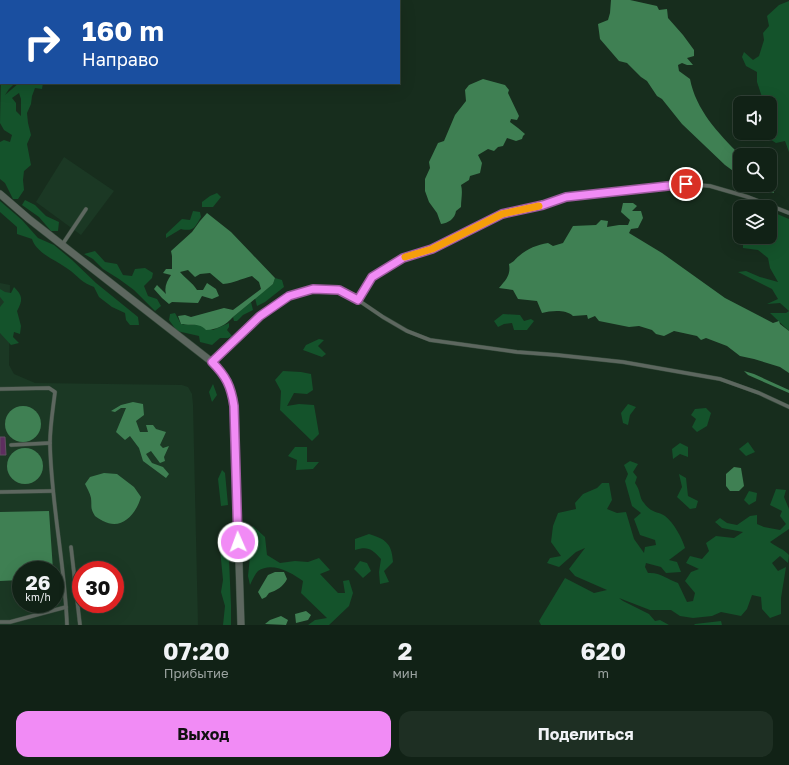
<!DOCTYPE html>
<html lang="ru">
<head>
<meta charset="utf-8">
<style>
  body { margin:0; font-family:"Golos Text",sans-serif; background:#1e2f23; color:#f1f3f6; height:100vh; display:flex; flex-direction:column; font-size:15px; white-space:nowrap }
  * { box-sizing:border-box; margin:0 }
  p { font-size:13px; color:#9ca4a1 }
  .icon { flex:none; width:22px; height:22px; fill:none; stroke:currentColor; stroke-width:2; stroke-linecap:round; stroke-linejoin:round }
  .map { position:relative; height:625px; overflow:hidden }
  .side { display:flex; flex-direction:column; background:#112216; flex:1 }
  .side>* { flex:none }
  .guide { position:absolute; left:0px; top:0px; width:400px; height:84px; box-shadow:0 4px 16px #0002,0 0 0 1px #303f35; background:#1a4fa0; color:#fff; overflow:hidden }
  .fabs { position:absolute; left:733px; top:96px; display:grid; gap:8px }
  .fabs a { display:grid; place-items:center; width:44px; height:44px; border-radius:8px; background:#112216; box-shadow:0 4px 16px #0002,0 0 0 1px #303f35; font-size:20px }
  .speed { position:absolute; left:12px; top:561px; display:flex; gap:8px; font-size:20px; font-weight:700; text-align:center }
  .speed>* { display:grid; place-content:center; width:52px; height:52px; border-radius:50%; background:#112216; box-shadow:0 4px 16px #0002,0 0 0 1px #303f35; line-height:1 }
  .speed small { font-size:10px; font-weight:400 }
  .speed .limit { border:6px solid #d22; background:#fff; color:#111 }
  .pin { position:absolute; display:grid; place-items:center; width:34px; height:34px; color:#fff; margin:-17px; border:2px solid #fff; border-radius:50%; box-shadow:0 1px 4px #0007 }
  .me { position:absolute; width:44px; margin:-22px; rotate:358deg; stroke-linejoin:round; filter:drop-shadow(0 0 3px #0008) }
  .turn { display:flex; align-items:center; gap:14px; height:84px; padding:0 16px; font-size:18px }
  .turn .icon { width:52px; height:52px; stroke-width:2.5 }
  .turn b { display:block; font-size:28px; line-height:34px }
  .eta { display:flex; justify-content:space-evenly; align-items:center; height:68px; text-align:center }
  .eta b { font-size:24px; font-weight:700; line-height:28px }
  .cta { display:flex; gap:8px; margin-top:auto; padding:8px 16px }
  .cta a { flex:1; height:46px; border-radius:12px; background:#f18bf5; color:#111; font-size:16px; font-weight:700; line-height:46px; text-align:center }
  .cta a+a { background:#1e2f23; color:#f1f3f6 }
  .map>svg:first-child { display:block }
</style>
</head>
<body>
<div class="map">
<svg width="789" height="625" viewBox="0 0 789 625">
  <rect width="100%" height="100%" fill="#172d1d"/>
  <!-- built -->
  <g fill="#1b3824" fill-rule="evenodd">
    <path d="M64 157 114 191 81 235 36 202Z"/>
    <path d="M0 283 10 285 9 365 14 374 35 383 182 385 188 387 192 394 193 405 198 625H0ZM21 570H55V604H21ZM81 570H115V604H81Z"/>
  </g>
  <!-- green -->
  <g fill="#14532b" fill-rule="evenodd">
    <path d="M4 0H71V1H3Z"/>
    <path d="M789 1V152L785 141 776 143 760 133H770V103H764L757 82V72L746 66 742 57 744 52 753 60 759 56 764 40 763 33 769 26 767 16 779 5Z"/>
    <path d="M1 76V83H15L9 89 5 95 19 83H43L42 89 35 88 32 96 31 104 27 113 28 123 31 135 27 144 31 165 24 171 23 180 24 190 18 199H13L5 183 0 179V142L4 140 10 142 12 135 4 130 0 123ZM19 93 21 99V116L16 111V103L12 98Z"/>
    <path d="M217 193 221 197 213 207H202V202L210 196Z"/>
    <path d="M25 200 35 205 46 216 59 222 58 231H51L39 217 22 205Z"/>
    <path d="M0 201 22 220 38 238 54 245 72 260 96 283 138 317 139 325H130L126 320 125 313 112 307 99 297 94 287C82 283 78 276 68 269 56 260 37 254 32 239L17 234V227L0 212Z"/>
    <path d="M193 211 200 212 201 217C195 227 194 232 181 229L166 238V234L182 219 190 220Z"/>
    <path d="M770 211 789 219V331L770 313H786L789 311 780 303 767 304 778 299 772 289 738 272 746 271 760 277 778 282 770 268 768 258 758 250 743 248V243L760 241 773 243 770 235Z"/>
    <path d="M95 251 105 262 117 264 123 275 132 276 135 269 145 268 153 273 152 278 144 286 148 296 157 299 161 306 155 311 134 290 119 279 103 269 93 259 84 254Z"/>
    <path d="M275 278 282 280 284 287 265 302 257 306 255 298 273 284Z"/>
    <path d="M14 287C23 296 23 300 17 311L21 326 20 334 14 332 13 337 19 343 11 345 0 333V307L4 302 0 297V289L5 292 11 293Z"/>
    <path d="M251 302 253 310 243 315 237 321H234L233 317Z"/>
    <path d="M175 313 181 324 191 325 198 324 213 330 229 323V327L227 330 232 336 228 338H220L212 345 200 342 199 336 177 331 169 320 170 314Z"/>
    <path d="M503 314 520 315 524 321 531 319 534 321 527 330H514L512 323 504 324 498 327 494 321Z"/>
    <path d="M319 339 324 340 318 346 326 354 322 357 303 350 306 345Z"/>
    <path d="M283 371 301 372 311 374 313 390 307 394 294 393 287 406 299 404 314 405 319 434 312 441 280 410 281 391 275 380Z"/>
    <path d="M213 384 217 395 212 402 209 392Z"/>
    <path d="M628 404 636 407 630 415 628 425 623 423 621 413Z"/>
    <path d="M706 408 711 413 707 426 697 432 692 427 696 419 691 415 695 409Z"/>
    <path d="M748 442 755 452 746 456 739 449Z"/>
    <path d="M680 443 688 447V457L680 454 673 459 672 449Z"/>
    <path d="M295 447H307V462H319L313 469 296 470 297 460 288 456Z"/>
    <path d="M630 461 638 464 633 472 637 477 635 483C641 491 639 498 644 503 652 514 658 511 665 516 674 523 682 538 685 548L669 560 677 562 681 572 666 573 661 567 646 563 645 567 648 573C660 572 667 579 678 583L687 602 693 601 695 593 685 581 691 572 699 569 686 563 690 556 702 559 709 551 706 543 716 536 734 538 743 532 722 528 715 522 720 518 727 523 737 525 750 516 757 515V524L764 527 780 530 786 524 780 516 782 511 770 505 776 489 786 490 784 497 789 509V529L770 542C776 547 784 549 789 555L788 563 780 556 772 563 778 571 786 567 781 598V614L770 618 762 609 761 597 752 595 747 609 741 616 721 612 712 616 693 618 680 616 671 610H650L619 598 623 601 649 614 655 621 660 620 669 625H541L539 621 565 578 594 593 607 590 575 576 569 569 585 548 576 552 559 567 547 563 550 558 561 556 551 542 553 526 558 513 576 509 575 503 583 494 597 488 602 483H609L612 500 607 509 617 513 626 512 634 539 644 553 645 547 656 545 655 540 640 535 634 519 641 513 632 506 625 481 628 474 624 465Z"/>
    <path d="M222 470 225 473 228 505 221 506 218 479Z"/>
    <path d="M679 474 686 478 688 496 698 501 696 508 690 509 677 497 682 487Z"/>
    <path d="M749 491 757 493 756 501 749 505 744 500Z"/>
    <path d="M253 526 265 537 267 555 280 563 295 561 308 562 319 558 330 570 320 574 338 593H345L343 581 349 580 353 593 349 606 329 625H308L315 620 327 618 301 593 303 581C292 573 272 561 258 571 255 574 252 581 250 585L248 576 250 557 247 535Z"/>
    <path d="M369 534C386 539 392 544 393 562L384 571 389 582 380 584 379 572 381 559C372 549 368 546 355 550V539Z"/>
    <path d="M228 537 231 605V625H223L225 606 221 592 223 580 220 549Z"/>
    <path d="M360 561 367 563 371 571 363 578 354 569Z"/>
    <path d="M721 621 722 625H694L695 624Z"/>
  </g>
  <!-- water -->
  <g fill="#3f8053">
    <path d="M611 0H630L657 6 659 10 667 9 668 18 683 35 694 50V56L687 58 693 65H687L682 63 678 65 679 71 690 79C696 110 718 133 740 155V176L725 165 682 124 662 99 657 96 647 81 641 77 627 63 619 61 600 39 598 24 608 20 610 13Z"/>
    <path d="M483 79 505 85 509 90 508 93 519 116 517 120 511 119 510 122 518 128 525 134 523 136 522 139 516 141 507 138 503 146 498 147 494 151 488 149 478 155 482 163 480 173 470 176 469 180 461 185C463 192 461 199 461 207L456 211C455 219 448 223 441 224L437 213 429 202 425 191V179L430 168 429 162 438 143 444 141 455 115 466 101 465 90 469 85Z"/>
    <path d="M754 185H765L773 190 774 193 761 189Z"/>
    <path d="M623 203H633L637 206 632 211H641L643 218 638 228 631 229 629 233 662 253 725 298 773 323 779 321 780 324 789 331V373L780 367 754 359 740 356 727 346 706 338 701 340 697 336 674 331 664 336 656 334 652 330 639 326 629 327 599 321 595 316 588 319 587 315 573 316C565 309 551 311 542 313L537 301 518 299 513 290 499 288C506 280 511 275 509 264 514 262 515 259 519 256 528 248 537 245 548 243L553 246 563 243 573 226 596 225 601 220 608 221 607 227 619 225H628L630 220 621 212Z"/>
    <path d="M207 213 231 232 275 278 273 284 233 317C226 325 216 330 206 330 199 322 191 326 181 324L178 316 185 315 191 317 224 308 233 310 261 289 259 282 252 276C240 279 235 283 223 284L210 273 200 274 195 277 188 270 180 272C186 279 192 282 197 290H203L207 283 216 289 219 296 212 299 202 296 198 303 172 302 169 304 162 298 154 289 157 285 166 294C164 287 167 281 171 275L163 273 166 269H172V256L171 251 192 232 200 221Z"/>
    <path d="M744 371 754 374 789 390V393L748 375Z"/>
    <path d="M133 402 143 404 144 415 136 421 140 432H148L146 425H153L156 429 166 432 160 445 163 448 169 446 164 457 165 461 160 463 151 451 146 454 152 463 163 467 169 474 166 478 143 461 139 448 130 436 125 440 116 432 126 408H121L115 412 111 411 121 405Z"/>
    <circle cx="23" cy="424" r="18"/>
    <circle cx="25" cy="466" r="18"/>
    <path d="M734 467 741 468 744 486 739 491H730L726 486V474Z"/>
    <path d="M104 473 117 474 134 487 141 497C136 514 122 531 103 521 100 519 97 518 95 516 90 508 92 507 91 498 90 493 87 488 85 484L90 477Z"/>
    <path d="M49 511 53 570H21V580L0 581V512Z"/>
    <path d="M275 572H284L287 579C284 586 276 591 269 593L266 597 262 599 258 592 268 575Z"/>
    <path d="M306 611 311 615 308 620 296 623 295 614Z"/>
    <path d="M281 616 288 620 286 625 265 624 270 620Z"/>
  </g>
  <!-- building -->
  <path fill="#5d2e5f" stroke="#634e63" d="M0 437H5L6 455H0Z"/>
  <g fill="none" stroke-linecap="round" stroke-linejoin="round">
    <!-- service casing -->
    <g stroke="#364b3c" stroke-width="4.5">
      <g id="service">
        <path d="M89 1 90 0"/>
        <path d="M0 69 1 68"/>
        <path d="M62 245 86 209"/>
        <path d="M358 300 372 277 403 258 432 249 502 214 543 205 566 197 686 184 710 186 748 197 789 213"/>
        <path d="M212 362 260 316 289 296 313 289 339 290 358 300 383 317 407 331 430 340 517 352 557 355 623 362 720 379 759 393 789 407"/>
        <path d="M0 389 49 388 55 392C53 409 50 426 50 443 51 504 65 564 67 625"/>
        <path d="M11 445 50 443"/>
        <path d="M0 492 53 491"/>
        <path d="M71 547 80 625"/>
        <path d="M0 622H10L66 607"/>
      </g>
    </g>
    <!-- minor casing -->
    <g stroke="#364b3c" stroke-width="8">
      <path id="minor" d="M0 194 29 219 212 362C226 376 231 386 234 406L241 625"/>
    </g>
    <!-- service -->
    <use href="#service" stroke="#5d675f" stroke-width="3.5"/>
    <!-- minor -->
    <use href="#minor" stroke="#5d675f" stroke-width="7"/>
  </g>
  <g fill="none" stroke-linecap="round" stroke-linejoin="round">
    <!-- route casing -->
    <g stroke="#9d5a9f" stroke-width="10">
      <path id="route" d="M238 542 234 406C231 386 226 376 212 362L260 316 289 296 313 289 339 290 358 300 372 277 403 258 432 249 502 214 543 205 566 197 686 184"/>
    </g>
    <!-- route -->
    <use href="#route" stroke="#f18bf5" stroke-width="7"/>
    <!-- slow -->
    <path stroke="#f59e0b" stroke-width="7" d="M405 257 432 249 502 214 539 206"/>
  </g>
</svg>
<div class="fabs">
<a><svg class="icon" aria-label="sound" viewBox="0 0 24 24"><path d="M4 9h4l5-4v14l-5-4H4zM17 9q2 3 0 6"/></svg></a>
<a><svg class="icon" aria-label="search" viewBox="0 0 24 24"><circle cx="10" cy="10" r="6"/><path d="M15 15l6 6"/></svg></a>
<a><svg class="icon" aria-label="layers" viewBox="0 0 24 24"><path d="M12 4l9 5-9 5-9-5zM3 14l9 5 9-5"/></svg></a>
</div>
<div class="speed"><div>26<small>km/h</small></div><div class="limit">30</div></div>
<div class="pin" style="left:686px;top:184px;background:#d93025"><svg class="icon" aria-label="arrive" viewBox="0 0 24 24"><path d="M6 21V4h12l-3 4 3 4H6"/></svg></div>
<svg class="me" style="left:238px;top:542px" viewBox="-20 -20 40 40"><circle r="17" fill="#f18bf5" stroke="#fff" stroke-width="3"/><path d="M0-11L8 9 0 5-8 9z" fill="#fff"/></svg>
<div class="guide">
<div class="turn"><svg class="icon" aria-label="right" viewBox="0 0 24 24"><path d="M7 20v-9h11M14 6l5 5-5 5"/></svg><div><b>160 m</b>Направо</div></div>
</div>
</div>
<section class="side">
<div class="eta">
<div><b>07:20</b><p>Прибытие</p></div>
<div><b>2</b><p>мин</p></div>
<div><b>620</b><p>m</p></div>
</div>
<div class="cta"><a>Выход</a><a>Поделиться</a></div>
</section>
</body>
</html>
